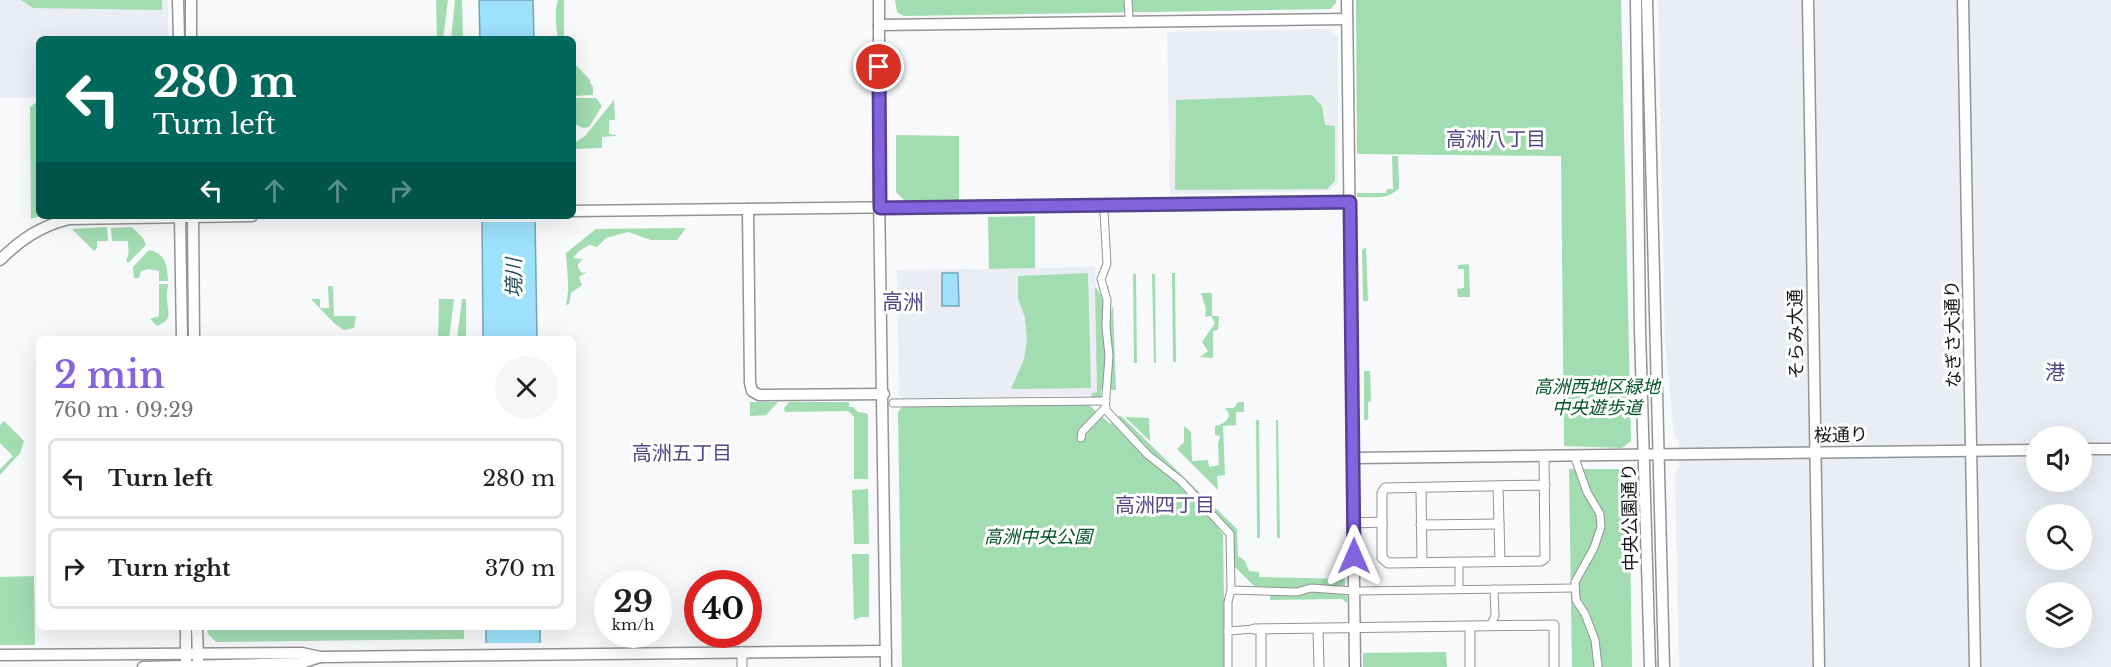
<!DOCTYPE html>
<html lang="en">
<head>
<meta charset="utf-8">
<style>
  body { margin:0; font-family:"Libre Baskerville","Noto Sans JP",serif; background:#f6f6f6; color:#202124; height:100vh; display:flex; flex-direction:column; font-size:22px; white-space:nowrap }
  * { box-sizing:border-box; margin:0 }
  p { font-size:20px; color:#757577 }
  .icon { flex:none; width:33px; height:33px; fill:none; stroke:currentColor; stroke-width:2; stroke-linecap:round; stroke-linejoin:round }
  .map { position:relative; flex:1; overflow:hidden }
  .sheet { position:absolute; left:36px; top:336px; width:540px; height:294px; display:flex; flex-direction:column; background:#fff; border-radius:9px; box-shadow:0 6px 24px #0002 }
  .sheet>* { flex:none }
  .hud { position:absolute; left:36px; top:36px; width:540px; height:183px; border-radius:9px; box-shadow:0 6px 24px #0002; background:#00695c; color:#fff; overflow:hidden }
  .controls { position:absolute; left:2026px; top:426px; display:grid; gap:12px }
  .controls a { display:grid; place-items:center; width:66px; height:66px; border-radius:50%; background:#fff; box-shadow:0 6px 24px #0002; font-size:30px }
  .speed { position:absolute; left:594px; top:570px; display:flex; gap:12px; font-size:30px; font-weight:700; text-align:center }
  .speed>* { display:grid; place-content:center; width:78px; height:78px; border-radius:50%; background:#fff; box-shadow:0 6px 24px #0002; line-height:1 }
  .speed small { font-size:15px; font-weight:400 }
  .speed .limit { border:9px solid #d22; background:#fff; color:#111 }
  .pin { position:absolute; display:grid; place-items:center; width:51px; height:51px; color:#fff; margin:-26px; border:3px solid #fff; border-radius:50%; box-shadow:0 2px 6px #0007 }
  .me { position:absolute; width:66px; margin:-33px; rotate:0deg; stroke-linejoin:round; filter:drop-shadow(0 0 4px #0008) }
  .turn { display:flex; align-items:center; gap:21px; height:126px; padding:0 18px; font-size:27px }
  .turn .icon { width:78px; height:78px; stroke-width:2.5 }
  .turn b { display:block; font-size:42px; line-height:51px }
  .lanes { display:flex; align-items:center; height:57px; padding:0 18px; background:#0003; justify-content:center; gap:30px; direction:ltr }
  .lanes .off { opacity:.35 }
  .round { display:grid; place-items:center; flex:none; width:63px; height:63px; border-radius:32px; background:#f6f6f6 }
  .head { display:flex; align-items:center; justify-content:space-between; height:102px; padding:0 18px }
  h1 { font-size:36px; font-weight:600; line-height:45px; color:#8264df }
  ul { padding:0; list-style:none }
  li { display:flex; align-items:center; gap:18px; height:81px; margin:0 12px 9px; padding:0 6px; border:3px solid #e0e0e0; border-radius:9px }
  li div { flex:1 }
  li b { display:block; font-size:22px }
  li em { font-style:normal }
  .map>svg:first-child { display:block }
</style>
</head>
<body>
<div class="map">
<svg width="2111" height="667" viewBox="0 0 2111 667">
  <rect width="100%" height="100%" fill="#f8f9fa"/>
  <!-- built -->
  <g fill="#ebedf5" fill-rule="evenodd">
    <path d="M0 0H168V39H39V98H0Z"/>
    <path d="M1658 0H2111V667H1679L1675 473 1679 469V441L1674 436 1665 343ZM2037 436H2082V482H2037ZM2037 514H2082V560H2037ZM2037 592H2082V638H2037Z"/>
    <path d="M1329 29 1338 37V183L1330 191 1170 194 1167 32Z"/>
    <path d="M1095 267 1099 395 904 399 899 394 897 270Z"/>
  </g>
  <!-- green -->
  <g fill="#a2dcb1">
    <path d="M21 0H162V10L33 8Z"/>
    <path d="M436 0H448L443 39H437Z"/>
    <path d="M455 0H462L463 39H451Z"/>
    <path d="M558 0H564V39H558C556 27 554 11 558 0Z"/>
    <path d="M895 0H1336V3L1330 9 904 16 897 12Z"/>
    <path d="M1356 0H1621L1631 441 1622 448 1564 446 1561 156 1357 154Z"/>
    <path d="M573 62 590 80V83L593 87V95L573 96Z"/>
    <path d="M1312 95 1322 106 1325 125 1335 126V181L1327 189 1175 190 1176 100Z"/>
    <path d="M573 98H596L602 106 589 127 583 128 573 123Z"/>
    <path d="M614 100 615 120H609V134L616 135V136L602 137V148L573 149V144L585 136Z"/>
    <path d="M35 103H39L40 216 31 219 30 107Z"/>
    <path d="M896 135 959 136V200L905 201 896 192Z"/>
    <path d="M1392 156H1398L1399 188C1389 200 1373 197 1357 197V193H1386L1387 189H1393Z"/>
    <path d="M1035 216V268L989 269 988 217Z"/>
    <path d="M107 227 108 241H97V248L94 251 72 229Z"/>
    <path d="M132 227 143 238 146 245 128 263 126 260C130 254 128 249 128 241H112L111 228Z"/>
    <path d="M686 228 677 240H651L628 232 606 238 597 247 589 245 579 251 573 258 583 259 578 264V268L582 273 587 272 579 277 582 285 571 293 569 304 566 305C570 288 567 270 566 253L596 229Z"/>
    <path d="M1366 247 1368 301H1363L1362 250Z"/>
    <path d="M149 250C166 254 167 265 168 281H159V271L149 269 141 271 139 278H134L133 267Z"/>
    <path d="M1469 264 1470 297H1458L1457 289 1464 288V269H1458V265Z"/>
    <path d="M1088 273 1091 388 1011 389 1024 359 1027 340 1025 317 1018 299V276Z"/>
    <path d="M1172 273H1175L1176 362H1173Z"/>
    <path d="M1133 274H1136L1137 363H1134Z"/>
    <path d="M1152 274H1155L1156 363H1154Z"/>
    <path d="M159 284H168C168 289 166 294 167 300 168 314 173 319 157 326L150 319 159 316Z"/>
    <path d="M328 286H333L334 316H356L354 328 344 330 334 323 311 299H320V308H329Z"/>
    <path d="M1095 287C1112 301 1105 368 1105 390H1101V397H1091L1092 393 1097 392Z"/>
    <path d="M1201 293H1212V316H1219L1218 330 1213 331V358L1200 357 1208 351 1202 342 1215 323 1211 316 1205 317 1206 309Z"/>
    <path d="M439 299H454L449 339H438Z"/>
    <path d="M462 299H466V339H457Z"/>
    <path d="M1113 305 1116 390H1110L1112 356 1109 320Z"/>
    <path d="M1364 371H1370L1371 401 1368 402V420H1364Z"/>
    <path d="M750 402H778L766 415 750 416Z"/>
    <path d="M789 402H849V407H853L858 412 866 413 868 415V479H854V417L848 411 785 412 784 408Z"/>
    <path d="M1238 402H1244V412H1236V425L1223 426 1225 475 1217 476 1218 490 1177 449 1184 442V426L1191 432 1192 461 1208 460 1209 467 1219 465 1218 444 1220 436 1215 435V426C1221 425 1229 421 1229 414L1225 408H1234Z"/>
    <path d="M1089 405 1110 424 1113 421 1147 459 1184 488 1221 528 1219 530 1223 534 1225 667H902L898 412 903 406Z"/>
    <path d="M1120 415 1237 529 1238 556 1245 561 1249 571 1259 572V577L1345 579V586L1298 589 1256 588 1232 564V533L1158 461 1117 418Z"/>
    <path d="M1125 417 1149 418 1150 441Z"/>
    <path d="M1256 420H1259L1260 538H1257Z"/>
    <path d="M1276 420H1278L1280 538H1277Z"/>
    <path d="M4 421 24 441 20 453 0 475V469L13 456 0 443V425Z"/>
    <path d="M1569 469H1623L1629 474 1632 667H1572Z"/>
    <path d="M868 489 869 544H854L852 490Z"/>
    <path d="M852 554H869V617H861L854 620Z"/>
    <path d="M34 576 35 645H0V577Z"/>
    <path d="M1314 592 1341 593 1347 596V603L1342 599 1270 600V594L1298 595Z"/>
    <path d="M207 627H464V639L216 642 208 634Z"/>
    <path d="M1446 652 1447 667H1363V653Z"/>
  </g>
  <!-- water -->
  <g fill="#9de1fb" stroke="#74a4b6" stroke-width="1.5">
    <path d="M479 0H533L534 39H480Z"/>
    <path d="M482 216H535L537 339H483Z"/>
    <path d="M942 273H958L959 306H942Z"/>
    <rect x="486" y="627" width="54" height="40"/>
  </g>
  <!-- pier -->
  <g fill="#f8f9fa">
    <path d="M479 216H538L539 222H479Z"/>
    <rect x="483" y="643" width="60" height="24"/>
  </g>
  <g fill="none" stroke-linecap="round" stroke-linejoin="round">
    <!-- pedestrian casing -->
    <g stroke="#939395" stroke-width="9">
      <g id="pedestrian">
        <path d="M1128 0 1129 16"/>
        <path d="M1104 212 1107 264 1101 279 1107 300 1106 327 1109 356 1105 409 1148 455 1181 481 1230 534 1231 590 1297 592 1311 588 1354 591 1575 588"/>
        <path d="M893 403 1106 401"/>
        <path d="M1081 438 1082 432 1106 407"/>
        <path d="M1576 461 1587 492 1600 514 1601 527 1594 548 1575 582 1576 600 1585 614 1595 640 1598 667"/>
        <path d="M1459 589V562"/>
        <path d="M1490 626 1495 616 1494 589"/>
        <path d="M1228 631V602L1231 590"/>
        <path d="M1228 667V631L1254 629"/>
      </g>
    </g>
    <!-- minor casing -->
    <g stroke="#939395" stroke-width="11">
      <g id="minor">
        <path d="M1544 456 1545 558 1541 561 1388 563 1382 558V493L1385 488 1545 485"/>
        <path d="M1498 486 1500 561"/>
        <path d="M1421 488 1422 562"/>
        <path d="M1354 523 1382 522"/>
        <path d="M1421 525 1499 524"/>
        <path d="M1254 629 1554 625V667"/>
        <path d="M1261 629V667"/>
        <path d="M1318 629 1319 667"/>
        <path d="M742 652V667"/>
        <path d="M1470 667V627"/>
      </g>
    </g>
    <!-- tertiary casing -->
    <g stroke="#939395" stroke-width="13">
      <g id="tertiary">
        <path d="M178 0 179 39"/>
        <path d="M191 0V39"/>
        <path d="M879 0V194L886 667"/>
        <path d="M1347 0 1355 667"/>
        <path d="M1636 0 1640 330 1650 667"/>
        <path d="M1647 0 1664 667"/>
        <path d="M1808 0 1819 667"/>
        <path d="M1963 0 1975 667"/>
        <path d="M879 25 1347 19"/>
        <path d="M748 209 750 383 752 391 759 395 884 394"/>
        <path d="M573 211 1350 202"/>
        <path d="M180 216 182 339"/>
        <path d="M193 216 194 339"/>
        <path d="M0 260C21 239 41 226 69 219L252 216"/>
        <path d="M2082 449H2111"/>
        <path d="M1353 458 2037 450"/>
        <path d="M186 627V660"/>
        <path d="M197 627 198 660"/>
        <path d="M0 655 302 653 320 657"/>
        <path d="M143 667 301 663 320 657 886 651"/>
      </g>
    </g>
    <!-- pedestrian -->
    <use href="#pedestrian" stroke="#fff" stroke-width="7"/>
    <!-- minor -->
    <use href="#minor" stroke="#fff" stroke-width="9"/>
    <!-- tertiary -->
    <use href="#tertiary" stroke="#fff" stroke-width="10"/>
  </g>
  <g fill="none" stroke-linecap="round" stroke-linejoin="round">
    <!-- route casing -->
    <g stroke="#544191" stroke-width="15">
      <path id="route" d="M879 67 880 208 1350 202 1354 556"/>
    </g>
    <!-- route -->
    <use href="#route" stroke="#8264df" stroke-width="10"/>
  </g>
  <g text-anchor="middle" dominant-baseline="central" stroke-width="6" stroke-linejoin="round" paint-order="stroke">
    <!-- street labels -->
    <g font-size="18" fill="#141415" stroke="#fff">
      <text transform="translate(1796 334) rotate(-91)">そらみ大通</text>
      <text transform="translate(1953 334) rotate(-91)">なぎさ大通り</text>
      <text transform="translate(1841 435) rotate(-1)">桜通り</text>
      <text transform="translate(1630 517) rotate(-91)">中央公園通り</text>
    </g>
    <!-- park labels -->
    <g font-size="18" font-style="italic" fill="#005328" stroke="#fff">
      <text x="1597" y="387">高洲西地区緑地<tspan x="1597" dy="21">中央遊歩道</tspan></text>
      <text x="1038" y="537">高洲中央公園</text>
    </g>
    <!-- neighbourhood labels -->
    <g font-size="20" fill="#534684" stroke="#fff">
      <text x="1496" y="139">高洲八丁目</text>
      <text x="2055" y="372">港</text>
      <text x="682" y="453">高洲五丁目</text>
      <text x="1165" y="505">高洲四丁目</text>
    </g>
    <!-- water labels -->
    <g font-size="20" font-style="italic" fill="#244b59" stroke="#fff">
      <text transform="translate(514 278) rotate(-91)">境川</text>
    </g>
    <!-- quarter labels -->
    <g font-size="21" fill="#534684" stroke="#fff">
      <text x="903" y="302">高洲</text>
    </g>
  </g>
</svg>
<div class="controls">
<a><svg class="icon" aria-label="sound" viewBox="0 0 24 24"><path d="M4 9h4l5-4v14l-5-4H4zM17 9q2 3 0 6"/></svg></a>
<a><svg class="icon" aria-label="search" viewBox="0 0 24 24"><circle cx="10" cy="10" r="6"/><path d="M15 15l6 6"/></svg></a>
<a><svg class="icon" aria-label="layers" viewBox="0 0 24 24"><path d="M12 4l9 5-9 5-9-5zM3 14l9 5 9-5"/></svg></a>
</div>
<div class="speed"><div>29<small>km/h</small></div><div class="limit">40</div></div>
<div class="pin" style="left:879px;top:67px;background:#d93025"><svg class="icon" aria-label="arrive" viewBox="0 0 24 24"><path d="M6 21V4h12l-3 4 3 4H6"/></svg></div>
<svg class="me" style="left:1354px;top:556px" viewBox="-20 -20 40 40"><path d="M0-17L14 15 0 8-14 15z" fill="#8264df" stroke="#fff" stroke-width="4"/></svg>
<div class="hud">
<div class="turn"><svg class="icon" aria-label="left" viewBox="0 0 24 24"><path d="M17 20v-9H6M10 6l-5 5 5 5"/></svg><div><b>280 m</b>Turn left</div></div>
<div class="lanes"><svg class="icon" aria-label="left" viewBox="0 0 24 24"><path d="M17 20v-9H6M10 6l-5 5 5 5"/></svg><svg class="icon off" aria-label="ahead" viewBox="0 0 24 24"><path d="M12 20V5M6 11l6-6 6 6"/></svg><svg class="icon off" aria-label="ahead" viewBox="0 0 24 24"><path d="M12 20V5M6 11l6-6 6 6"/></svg><svg class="icon off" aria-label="right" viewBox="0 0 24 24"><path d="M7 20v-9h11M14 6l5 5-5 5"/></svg></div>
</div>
<section class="sheet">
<div class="head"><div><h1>2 min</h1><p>760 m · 09:29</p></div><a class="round"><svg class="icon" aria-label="close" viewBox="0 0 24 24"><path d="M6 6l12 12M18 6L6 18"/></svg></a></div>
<ul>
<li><svg class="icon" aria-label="left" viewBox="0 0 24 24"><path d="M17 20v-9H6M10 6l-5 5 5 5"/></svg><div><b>Turn left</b></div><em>280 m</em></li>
<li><svg class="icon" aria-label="right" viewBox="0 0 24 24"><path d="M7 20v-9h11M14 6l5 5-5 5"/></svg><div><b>Turn right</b></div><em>370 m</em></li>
</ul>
</section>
</div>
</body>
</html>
